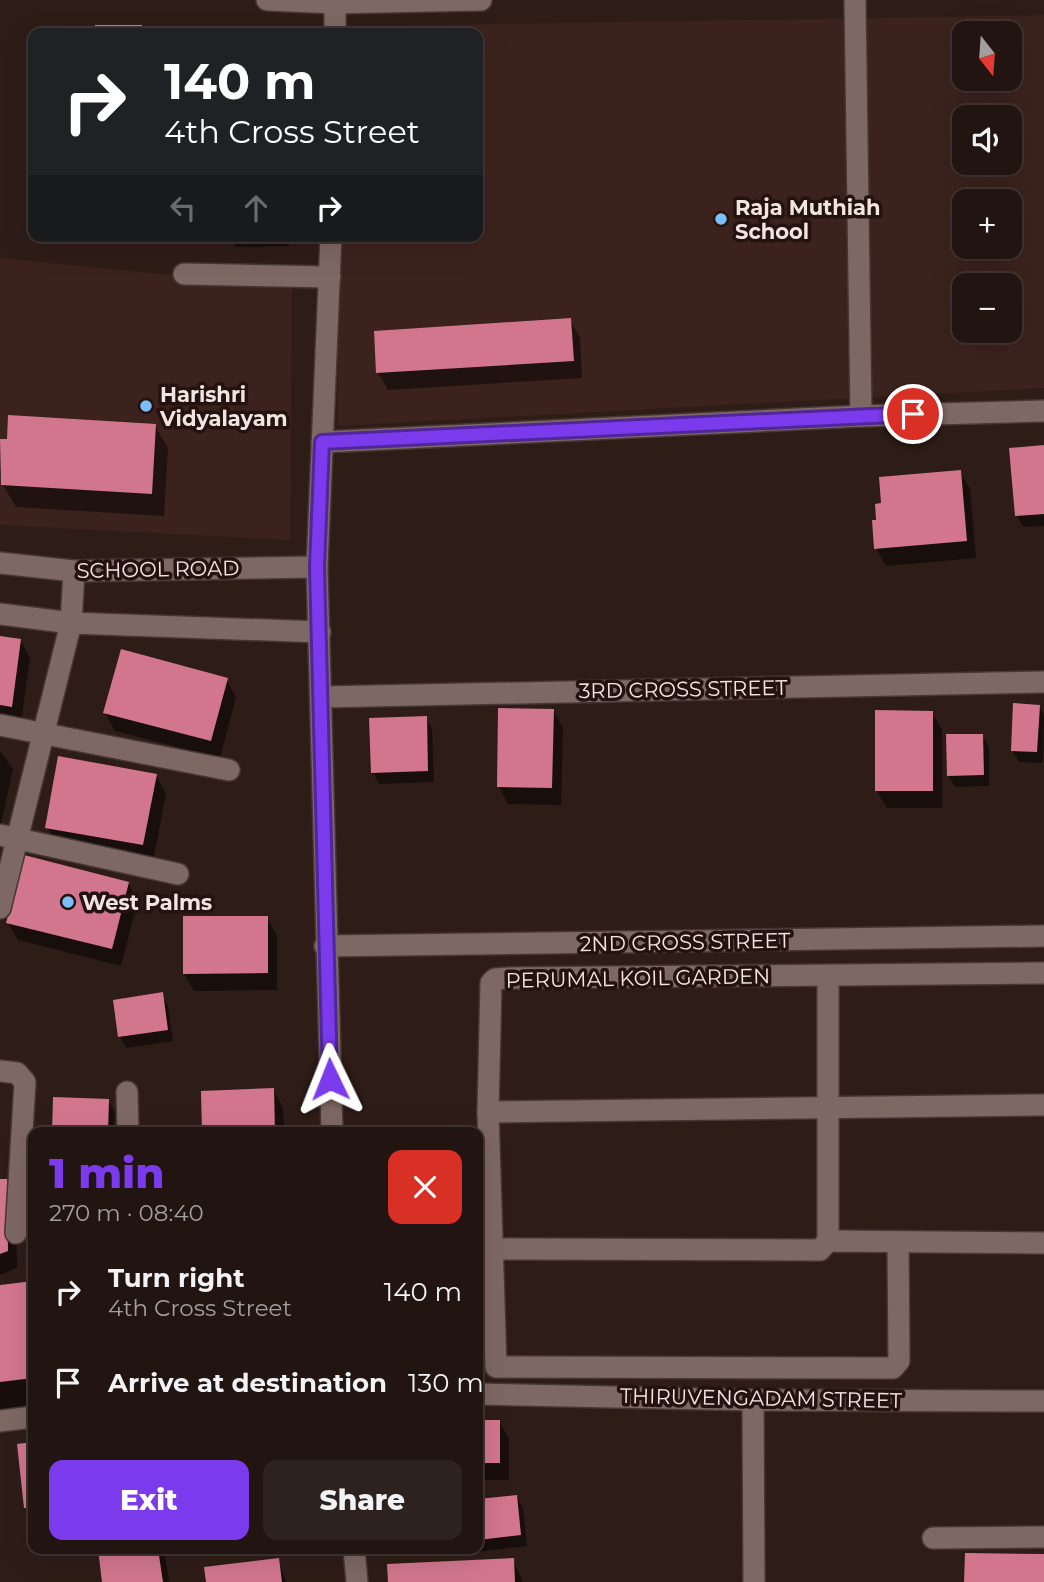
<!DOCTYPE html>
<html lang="en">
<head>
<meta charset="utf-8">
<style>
  body { margin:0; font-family:Montserrat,sans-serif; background:#2e221f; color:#f1f3f6; height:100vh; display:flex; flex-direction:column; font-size:26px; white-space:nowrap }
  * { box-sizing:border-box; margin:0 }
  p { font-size:23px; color:#a29f9f }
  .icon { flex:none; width:38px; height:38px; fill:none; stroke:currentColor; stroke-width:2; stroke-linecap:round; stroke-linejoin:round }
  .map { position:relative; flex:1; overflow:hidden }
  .sheet { position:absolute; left:28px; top:1127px; width:455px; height:427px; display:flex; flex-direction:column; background:#221511; border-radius:14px; box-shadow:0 7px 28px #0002,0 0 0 2px #3f3431 }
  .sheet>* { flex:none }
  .guide { position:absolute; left:28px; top:28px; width:455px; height:214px; border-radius:14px; box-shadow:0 7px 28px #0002,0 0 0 2px #3f3431; background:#202124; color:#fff; overflow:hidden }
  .needle { width:46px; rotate:163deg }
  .buttons { position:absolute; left:952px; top:21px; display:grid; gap:14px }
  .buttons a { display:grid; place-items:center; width:70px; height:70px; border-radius:14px; background:#221511; box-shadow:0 7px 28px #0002,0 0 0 2px #3f3431; font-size:35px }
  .pin { position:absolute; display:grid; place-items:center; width:60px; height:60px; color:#fff; margin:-30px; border:4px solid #fff; border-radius:50%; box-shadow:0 2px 7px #0007 }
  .me { position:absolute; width:77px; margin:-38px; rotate:358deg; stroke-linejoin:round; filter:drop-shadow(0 0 5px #0008) }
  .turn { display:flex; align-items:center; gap:24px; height:147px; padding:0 21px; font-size:32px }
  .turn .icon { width:91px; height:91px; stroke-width:2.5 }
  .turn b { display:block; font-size:49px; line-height:60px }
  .lanes { display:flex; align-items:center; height:66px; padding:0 21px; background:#0003; justify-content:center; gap:35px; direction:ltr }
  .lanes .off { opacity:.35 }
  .round { display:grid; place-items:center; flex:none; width:74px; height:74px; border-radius:14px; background:#2e221f }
  .summary { display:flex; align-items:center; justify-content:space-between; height:119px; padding:0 21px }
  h1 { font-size:42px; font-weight:800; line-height:52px; color:#7c3aed }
  .primary-button { display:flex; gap:14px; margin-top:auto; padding:14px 21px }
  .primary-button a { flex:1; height:80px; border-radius:14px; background:#7c3aed; color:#fff; font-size:28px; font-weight:800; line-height:80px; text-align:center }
  .primary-button a+a { background:#2e221f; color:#f1f3f6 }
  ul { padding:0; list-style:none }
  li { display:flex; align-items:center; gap:21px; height:91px; padding:0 21px }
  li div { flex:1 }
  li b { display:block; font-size:26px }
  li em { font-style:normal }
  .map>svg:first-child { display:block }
</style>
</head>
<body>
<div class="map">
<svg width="1044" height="1582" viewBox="0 0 1044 1582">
  <rect width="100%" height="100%" fill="#2e1c17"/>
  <!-- built -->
  <g fill="#3b221d" fill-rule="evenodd">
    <path d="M1044 15V388L338 426V236H478V33H337V27ZM964 33H1010V79H964ZM964 117H1010V163H964ZM964 201H1010V247H964ZM964 285H1010V331H964Z"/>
    <path d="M0 258 292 287 290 540 0 525Z"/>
  </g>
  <!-- shadow -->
  <g fill="#0007">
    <path d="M230 236H289V246L236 247Z"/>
    <path d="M570 320 580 338 582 378 388 390 378 373Z"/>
    <path d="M155 426 168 448 164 516 16 507 3 485 4 478H0V440Z"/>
    <path d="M1044 446V526L1023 527 1017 516Z"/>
    <path d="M960 472 970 489 976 558 886 566 876 548Z"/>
    <path d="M0 638 20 640 30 658 21 723 0 721Z"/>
    <path d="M226 679 236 697 220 758 115 731 105 713Z"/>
    <path d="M1039 706 1044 716 1043 763 1019 762 1012 750Z"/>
    <path d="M553 710 563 728 561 805 508 804 499 787Z"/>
    <path d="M932 712 942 730V808H887L877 791Z"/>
    <path d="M426 718 432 729 434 782 379 784 373 772Z"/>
    <path d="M982 735 989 747V786L955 787 948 775Z"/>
    <path d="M0 751 13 769 0 828Z"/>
    <path d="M156 776 166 793 153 862 57 845 47 827Z"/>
    <path d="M128 883 138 900 121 966 18 940 8 923Z"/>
    <path d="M267 918 277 935V990L194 991 184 974Z"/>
    <path d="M162 994 168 1006 173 1041 127 1048 120 1037 115 1001Z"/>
    <path d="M273 1090 283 1107 284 1132H204L203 1093Z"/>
    <path d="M55 1099 108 1101 115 1112 114 1132H54Z"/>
    <path d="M0 1181H6L16 1198 17 1268 0 1275Z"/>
    <path d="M33 1283V1411L0 1415V1287Z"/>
    <path d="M499 1421 509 1439V1480H478V1422Z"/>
    <path d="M33 1444V1519H32L25 1508 19 1445Z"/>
    <path d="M516 1497 523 1508 527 1546 476 1552 478 1501Z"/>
    <path d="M99 1549H164L169 1582H104Z"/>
    <path d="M278 1560 286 1582H208Z"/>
    <path d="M513 1560 523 1582H390Z"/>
  </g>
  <!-- building -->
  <g fill="#d2768e">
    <rect x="95" y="25" width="47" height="8"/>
    <path d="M571 318 574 361 376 373 374 331Z"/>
    <path d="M8 415 156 424 152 494 1 485 0 439H7Z"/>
    <path d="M1044 445V514L1015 516 1009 448Z"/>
    <path d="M961 470 967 541 874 549 872 520H876L875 504 881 503 879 477Z"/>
    <path d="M0 636 21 639 12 707 0 705Z"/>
    <path d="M121 649 228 678 211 741 103 713Z"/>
    <path d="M1013 703 1040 705 1037 752 1011 751Z"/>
    <path d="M498 708 554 709 552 788 497 787Z"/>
    <path d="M875 710 933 711V791H875Z"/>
    <path d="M427 716 428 771 371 773 369 718Z"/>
    <path d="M946 734H983L984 775 947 776Z"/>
    <path d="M58 756 157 774 143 845 45 828Z"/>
    <path d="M24 855 129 882 112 949 6 923Z"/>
    <path d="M183 916H268V973L183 974Z"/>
    <path d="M163 992 168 1030 118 1037 113 1000Z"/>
    <path d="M274 1088 275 1132H202L201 1091Z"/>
    <path d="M53 1097 109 1099 108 1132H52Z"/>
    <path d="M0 1179H7L8 1251 0 1254Z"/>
    <path d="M33 1281V1378L0 1382V1285Z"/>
    <rect x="478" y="1420" width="22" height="43"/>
    <path d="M33 1442V1508H24L17 1444Z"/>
    <path d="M517 1495 521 1535 478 1540V1499Z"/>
    <path d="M98 1549H158L163 1582H102Z"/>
    <path d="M965 1553 1044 1554V1582H964Z"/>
    <path d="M279 1558 282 1582H206L204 1567Z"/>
    <path d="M514 1558 515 1582H388L387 1564Z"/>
  </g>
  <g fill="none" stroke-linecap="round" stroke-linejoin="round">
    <!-- minor casing -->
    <g stroke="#463735" stroke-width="24">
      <g id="minor">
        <path d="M267 0 335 3 481 0"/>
        <path d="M855 0 861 416"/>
        <path d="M335 33V0"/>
        <path d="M331 236 317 567 332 1132"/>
        <path d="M184 274 330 277"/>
        <path d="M322 442 861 416 1044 411"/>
        <path d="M0 563 74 571 317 567"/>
        <path d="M0 614 71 623 320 632"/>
        <path d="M322 697 1044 682"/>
        <path d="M0 725 229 770"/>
        <path d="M0 835 178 874"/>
        <path d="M0 908 71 623 74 571"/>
        <path d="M325 946 1044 936"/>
        <path d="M828 976V1241"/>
        <path d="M0 1071 17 1073 25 1082 16 1233"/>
        <path d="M127 1092 128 1132"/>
        <path d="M488 1112 1044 1105"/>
        <path d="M898 1242 899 1361 893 1368 496 1367 488 1112 491 983 495 979 509 978 1044 973"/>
        <path d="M495 1249 820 1250 828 1241 1044 1243"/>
        <path d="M478 1394 753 1400 1044 1401"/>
        <path d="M753 1400 754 1582"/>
        <path d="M0 1421 33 1417"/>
        <path d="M933 1538 1044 1537"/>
        <path d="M354 1549 357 1582"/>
      </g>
    </g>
    <!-- minor -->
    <use href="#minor" stroke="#7e6863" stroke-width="21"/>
  </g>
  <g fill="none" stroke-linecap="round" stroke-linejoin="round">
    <!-- route casing -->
    <g stroke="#51269a" stroke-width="18">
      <path id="route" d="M330 1079 317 567 322 442 913 414"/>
    </g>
    <!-- route -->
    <use href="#route" stroke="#7c3aed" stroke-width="12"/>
  </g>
  <!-- markers -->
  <g fill="#7cbef9" stroke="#23120e" stroke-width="2.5">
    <circle cx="721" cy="219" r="7"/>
    <circle cx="146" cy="406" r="7"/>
    <circle cx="68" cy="902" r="7"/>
  </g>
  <g text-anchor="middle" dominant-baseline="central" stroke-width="7" stroke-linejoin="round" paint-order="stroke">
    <!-- poi labels -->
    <g font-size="21" font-weight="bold" fill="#f2e5e1" stroke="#23120e" text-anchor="start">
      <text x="735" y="207">Raja Muthiah<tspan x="735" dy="24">School</tspan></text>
      <text x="160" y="394">Harishri<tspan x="160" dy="24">Vidyalayam</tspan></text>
      <text x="82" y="902">West Palms</text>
    </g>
    <!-- street labels -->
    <g font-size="21" fill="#f2e5e1" stroke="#23120e">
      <text transform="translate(158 569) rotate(-1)">SCHOOL ROAD</text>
      <text transform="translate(683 689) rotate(-1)">3RD CROSS STREET</text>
      <text transform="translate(685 942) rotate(-1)">2ND CROSS STREET</text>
      <text transform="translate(638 978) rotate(-1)">PERUMAL KOIL GARDEN</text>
      <text transform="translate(761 1398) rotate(1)">THIRUVENGADAM STREET</text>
    </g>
  </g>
</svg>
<div class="buttons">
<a><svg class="needle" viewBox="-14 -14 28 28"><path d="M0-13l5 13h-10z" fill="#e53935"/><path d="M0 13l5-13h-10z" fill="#a29f9f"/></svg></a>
<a><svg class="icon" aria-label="sound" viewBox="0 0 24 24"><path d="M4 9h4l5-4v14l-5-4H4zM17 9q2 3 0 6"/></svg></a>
<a>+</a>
<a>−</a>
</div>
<div class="pin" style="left:913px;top:414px;background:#d93025"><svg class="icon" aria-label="arrive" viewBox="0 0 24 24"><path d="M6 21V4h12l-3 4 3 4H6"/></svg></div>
<svg class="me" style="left:330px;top:1079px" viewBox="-20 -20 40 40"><path d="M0-17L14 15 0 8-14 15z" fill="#7c3aed" stroke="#fff" stroke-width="4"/></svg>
<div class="guide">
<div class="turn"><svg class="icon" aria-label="right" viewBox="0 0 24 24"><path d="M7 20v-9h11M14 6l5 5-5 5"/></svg><div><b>140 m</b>4th Cross Street</div></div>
<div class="lanes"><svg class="icon off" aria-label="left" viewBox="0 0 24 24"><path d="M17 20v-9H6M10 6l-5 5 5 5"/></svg><svg class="icon off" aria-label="ahead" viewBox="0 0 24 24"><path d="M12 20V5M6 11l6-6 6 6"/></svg><svg class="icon" aria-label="right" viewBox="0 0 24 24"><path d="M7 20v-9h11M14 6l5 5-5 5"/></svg></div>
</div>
<section class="sheet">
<div class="summary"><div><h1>1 min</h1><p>270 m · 08:40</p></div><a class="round" style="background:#d93025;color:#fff"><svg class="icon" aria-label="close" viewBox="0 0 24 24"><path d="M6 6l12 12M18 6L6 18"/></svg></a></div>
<ul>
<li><svg class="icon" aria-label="right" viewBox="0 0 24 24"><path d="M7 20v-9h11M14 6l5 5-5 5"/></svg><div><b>Turn right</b><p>4th Cross Street</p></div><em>140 m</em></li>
<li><svg class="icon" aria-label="arrive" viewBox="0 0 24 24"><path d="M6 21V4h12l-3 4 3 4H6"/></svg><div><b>Arrive at destination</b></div><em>130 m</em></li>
</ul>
<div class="primary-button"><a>Exit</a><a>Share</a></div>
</section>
</div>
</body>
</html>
